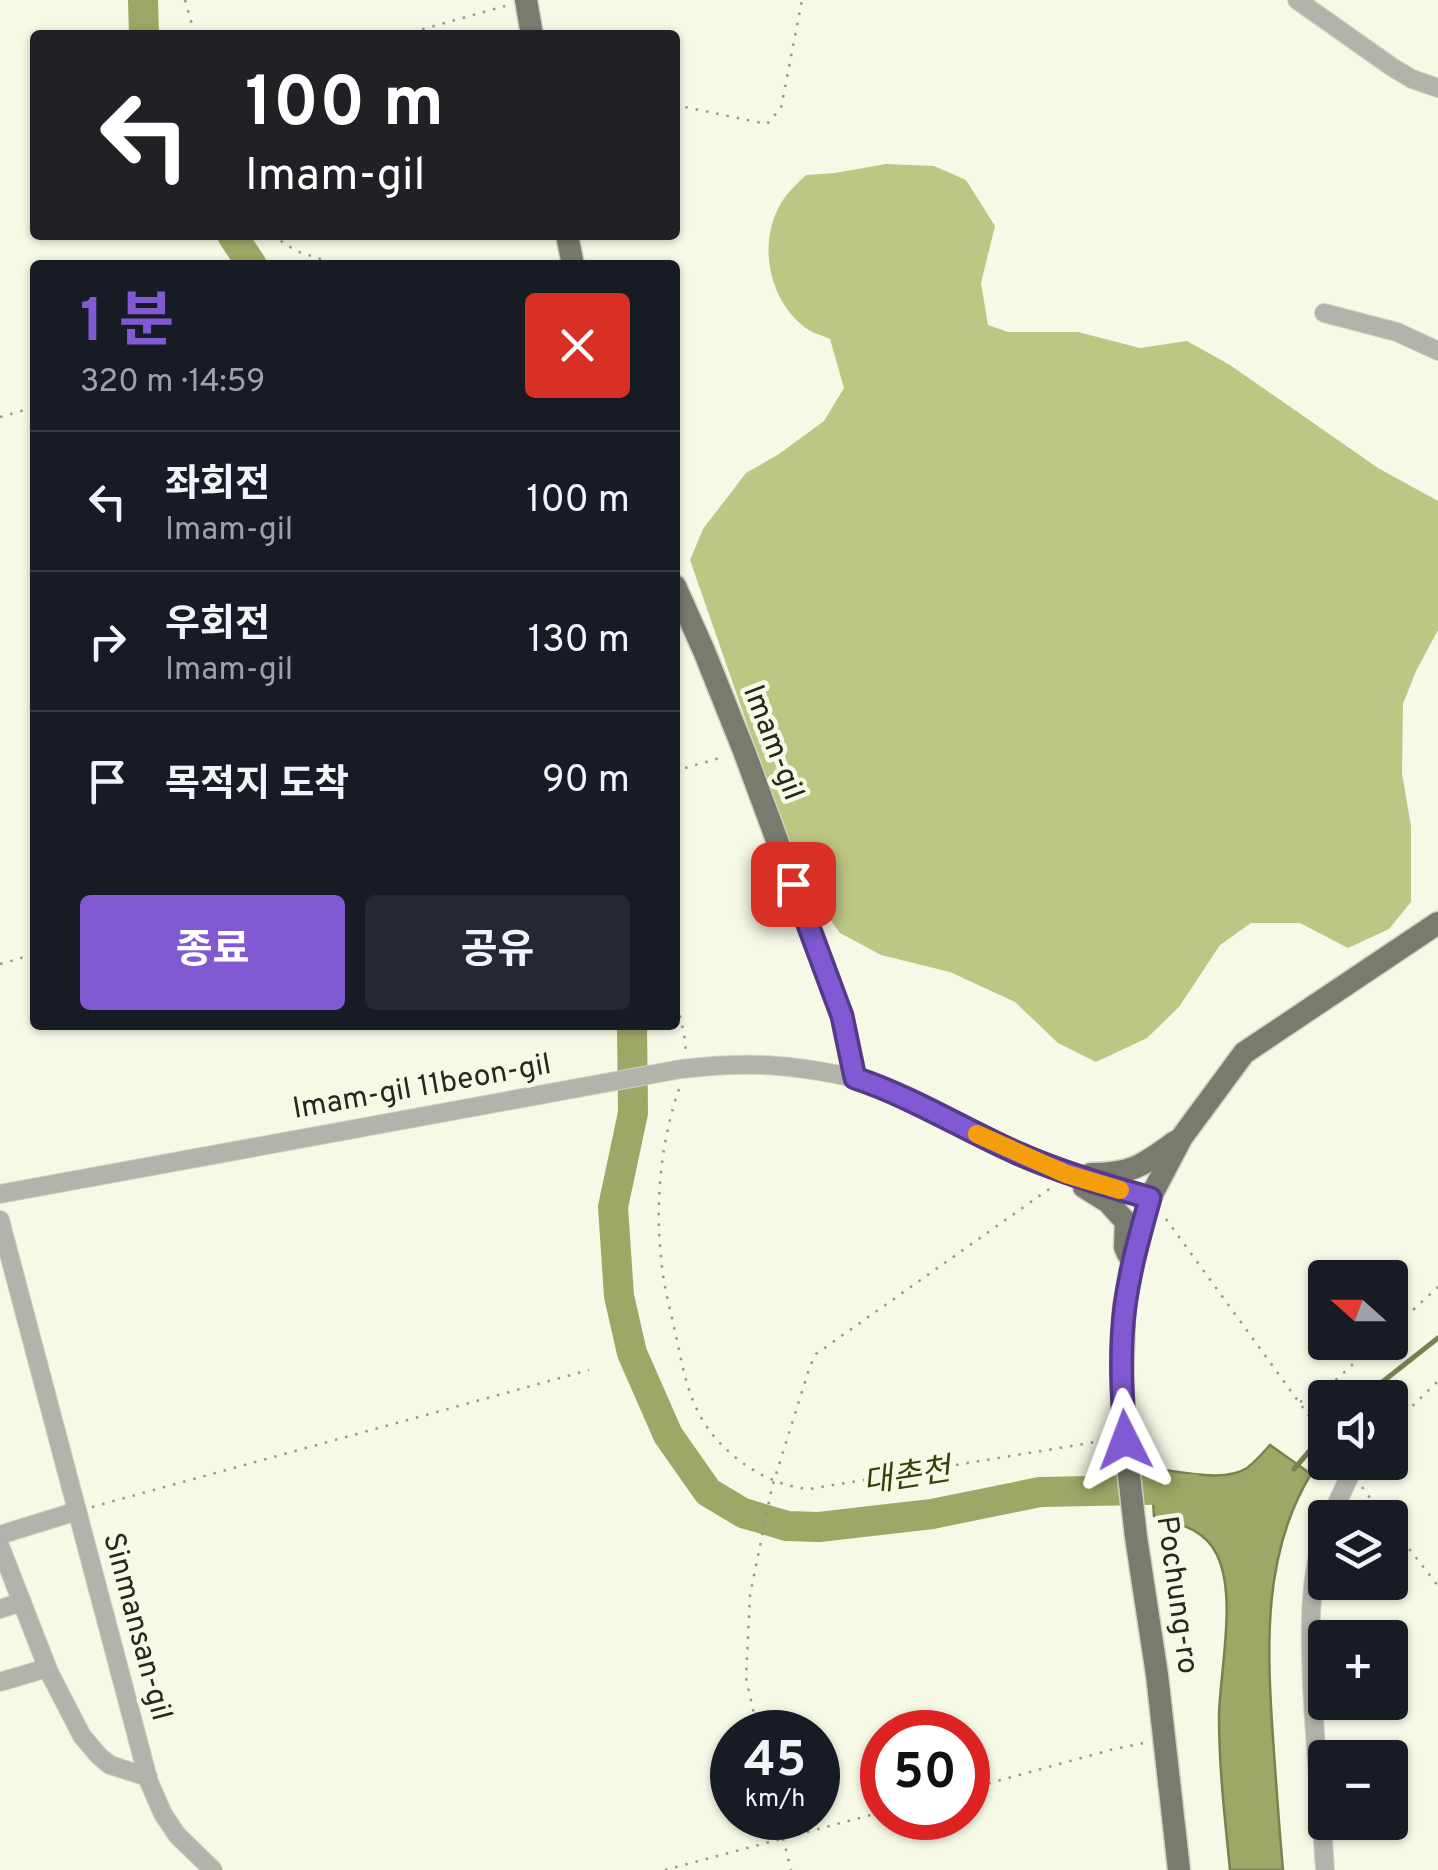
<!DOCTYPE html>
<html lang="ko">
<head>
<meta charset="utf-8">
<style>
  body { margin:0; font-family:Overpass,"Noto Sans KR",sans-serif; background:#242831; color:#f1f3f6; height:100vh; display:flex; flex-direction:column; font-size:38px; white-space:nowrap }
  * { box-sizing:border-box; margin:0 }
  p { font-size:32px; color:#9ea1a6 }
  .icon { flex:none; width:55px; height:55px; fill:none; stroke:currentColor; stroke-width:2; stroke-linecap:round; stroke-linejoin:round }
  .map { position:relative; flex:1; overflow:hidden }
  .details { position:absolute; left:30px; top:260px; width:650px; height:770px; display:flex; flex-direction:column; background:#171b24; border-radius:10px; box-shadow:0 2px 8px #0004 }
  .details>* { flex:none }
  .top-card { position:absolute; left:30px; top:30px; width:650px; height:210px; border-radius:10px; box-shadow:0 2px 8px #0004; background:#202124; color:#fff; overflow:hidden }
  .needle { width:65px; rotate:291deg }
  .controls { position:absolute; left:1308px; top:1260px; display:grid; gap:20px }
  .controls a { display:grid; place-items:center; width:100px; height:100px; border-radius:10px; background:#171b24; box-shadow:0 2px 8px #0004; font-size:50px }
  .speed { position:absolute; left:710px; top:1710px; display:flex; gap:20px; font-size:50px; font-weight:700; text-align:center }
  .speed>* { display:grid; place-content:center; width:130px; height:130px; border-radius:50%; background:#171b24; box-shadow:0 2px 8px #0004; line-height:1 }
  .speed small { font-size:25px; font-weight:400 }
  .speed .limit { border:15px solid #d22; background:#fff; color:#111 }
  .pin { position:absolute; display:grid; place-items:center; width:85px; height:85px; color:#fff; margin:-42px; border-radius:20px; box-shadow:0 5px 15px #0006 }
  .me { position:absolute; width:110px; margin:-55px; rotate:357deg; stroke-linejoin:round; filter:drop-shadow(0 0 8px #0008) }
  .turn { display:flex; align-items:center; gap:35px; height:210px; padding:0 50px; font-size:45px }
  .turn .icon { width:130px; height:130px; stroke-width:2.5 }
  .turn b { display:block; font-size:70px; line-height:85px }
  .round { display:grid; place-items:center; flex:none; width:105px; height:105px; border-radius:10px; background:#242831 }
  .headline { display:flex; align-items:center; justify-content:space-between; height:170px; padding:0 50px }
  h1 { font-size:60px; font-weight:700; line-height:75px; color:#815ad3 }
  .primary-button { display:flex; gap:20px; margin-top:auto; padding:20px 50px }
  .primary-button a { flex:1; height:115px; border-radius:10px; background:#815ad3; color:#fff; font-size:40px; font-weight:700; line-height:115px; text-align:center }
  .primary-button a+a { background:#242831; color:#f1f3f6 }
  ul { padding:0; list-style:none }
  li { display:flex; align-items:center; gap:30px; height:140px; padding:0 50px; border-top:2px solid #363941 }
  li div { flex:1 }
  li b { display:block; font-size:38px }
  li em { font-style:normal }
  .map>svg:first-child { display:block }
</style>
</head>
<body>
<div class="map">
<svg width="1438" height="1870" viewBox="0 0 1438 1870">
  <rect width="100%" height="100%" fill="#f6f9e6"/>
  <!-- forest -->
  <path fill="#bdc784" d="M886 164 934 166 966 180 995 226 981 283 988 325 1008 332H1078L1140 348 1187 341 1230 365 1378 468 1438 501V630L1416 671 1403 704 1402 773 1411 826V902L1389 929 1348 948 1300 923H1251L1220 945 1179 1007 1147 1038 1096 1062 1058 1043 1015 1002 950 972 881 955 840 933 802 882 690 560 703 529 746 473 779 454 824 421 844 388 830 339C821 335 809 332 802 325 766 295 757 236 785 197 791 189 799 182 806 175L835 173Z"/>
  <!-- water -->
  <path fill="#9ea765" stroke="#7a8150" stroke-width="2.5" d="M1270 1445 1311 1474C1262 1554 1267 1649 1273 1738 1276 1782 1279 1826 1283 1870H1230C1225 1819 1219 1768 1219 1716 1220 1670 1237 1596 1217 1555 1205 1529 1179 1524 1154 1516L1151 1468C1177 1471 1225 1483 1247 1468 1255 1462 1263 1453 1270 1445Z"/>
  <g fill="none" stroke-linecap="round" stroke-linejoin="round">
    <!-- stream -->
    <g stroke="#7a8150" stroke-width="5">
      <path d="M1362 1398 1438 1338"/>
      <path d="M1294 1469 1325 1433"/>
    </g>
    <!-- river -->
    <g stroke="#9ea765" stroke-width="30">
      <path d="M143 0 144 35"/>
      <path d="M232 235 252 265"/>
      <path d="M632 1025 633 1113 613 1207 619 1296 632 1353 668 1435 708 1492 743 1513 787 1526 819 1527 932 1514 1040 1492 1193 1489"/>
    </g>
    <!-- minor casing -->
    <g stroke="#d1d3c2" stroke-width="20">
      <g id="minor">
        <path d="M1297 0 1392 67 1412 79 1438 88"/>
        <path d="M1324 313 1397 332 1438 351"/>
        <path d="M0 1194 681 1069C748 1061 789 1064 855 1078"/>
        <path d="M0 1220 149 1782 163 1814 177 1835 213 1870"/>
        <path d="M1330 1518 1351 1473"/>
        <path d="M1325 1530C1308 1581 1310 1632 1312 1684 1315 1746 1321 1808 1325 1870"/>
        <path d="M0 1535 77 1511"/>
        <path d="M0 1546 49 1672 82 1736 99 1756 110 1765 148 1777"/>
        <path d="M0 1609 22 1602"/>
        <path d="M0 1682 47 1668"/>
      </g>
    </g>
    <!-- major casing -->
    <g stroke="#d1d3c2" stroke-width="25">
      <g id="major">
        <path d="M526 0 532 35"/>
        <path d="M567 235 573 265"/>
        <path d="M675 586 704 651 744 751 842 1016 855 1078C912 1096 963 1129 1017 1153 1060 1172 1104 1185 1150 1198"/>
        <path d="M1091 1174C1133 1174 1143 1165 1175 1142"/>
        <path d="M1084 1187 1108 1202 1126 1222 1125 1247 1128 1254"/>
        <path d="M1179 1870 1157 1675 1136 1537 1125 1440 1122 1381 1124 1309 1132 1263 1150 1198 1182 1137 1244 1053 1438 923"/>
      </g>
    </g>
    <!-- path -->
    <g stroke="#96988b" stroke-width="2.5" stroke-dasharray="2.5 8" stroke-linecap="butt">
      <path d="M185 0 195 35"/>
      <path d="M402 35 505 6"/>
      <path d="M675 105 767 124 781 108 802 0"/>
      <path d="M272 235 296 251 339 265"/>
      <path d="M0 417 35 407"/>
      <path d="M675 771 723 757"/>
      <path d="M0 964 35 954"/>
      <path d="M675 995 684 1033 686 1052"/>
      <path d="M679 1089C661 1141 655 1202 661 1257 663 1285 671 1313 677 1340 683 1370 689 1401 707 1427 729 1459 770 1486 809 1489L1096 1442"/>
      <path d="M1166 1219 1325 1438"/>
      <path d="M1390 1331 1438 1287"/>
      <path d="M1300 1402 1327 1388 1377 1342"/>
      <path d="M1390 1428 1438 1381"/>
      <path d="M1362 1487 1385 1518"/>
      <path d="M92 1507 589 1370"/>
      <path d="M1390 1524 1438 1586"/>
      <path d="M758 1732 746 1678 750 1595 772 1487 810 1366 816 1354 1052 1187"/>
      <path d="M968 1789 1114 1749 1144 1743"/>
      <path d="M778 1818 791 1870"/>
      <path d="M665 1870 882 1812"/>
    </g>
    <!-- minor -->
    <use href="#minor" stroke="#b2b3ab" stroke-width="18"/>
    <!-- major -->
    <use href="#major" stroke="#787b6d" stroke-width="22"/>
  </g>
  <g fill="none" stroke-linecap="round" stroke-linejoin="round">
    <!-- route casing -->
    <g stroke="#543a89" stroke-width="25">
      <path id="route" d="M793 884 842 1016 855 1078C912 1097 963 1129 1017 1153 1060 1172 1104 1185 1150 1198 1140 1234 1130 1269 1125 1306 1119 1350 1122 1396 1125 1440"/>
    </g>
    <!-- route -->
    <use href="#route" stroke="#815ad3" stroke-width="18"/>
    <!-- slow -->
    <path stroke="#f59e0b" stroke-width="18" d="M977 1134 1066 1174 1120 1190"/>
  </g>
  <g text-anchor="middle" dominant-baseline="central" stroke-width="9" stroke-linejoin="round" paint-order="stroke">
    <!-- street labels -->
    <g font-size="30" fill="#262720" stroke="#f6f9e6">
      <text transform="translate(772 743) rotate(69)">Imam-gil</text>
      <text transform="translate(422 1088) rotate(-10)">Imam-gil 11beon-gil</text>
      <text transform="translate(1176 1595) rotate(82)">Pochung-ro</text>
      <text transform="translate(136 1627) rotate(75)">Sinmansan-gil</text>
    </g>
    <!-- water labels -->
    <g font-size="32" font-style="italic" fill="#393e0a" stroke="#f6f9e6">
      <text transform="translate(907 1478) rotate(-9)">대촌천</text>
    </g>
  </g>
</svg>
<div class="controls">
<a><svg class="needle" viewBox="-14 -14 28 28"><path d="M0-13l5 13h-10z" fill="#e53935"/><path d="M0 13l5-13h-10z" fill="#9ea1a6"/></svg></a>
<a><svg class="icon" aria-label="sound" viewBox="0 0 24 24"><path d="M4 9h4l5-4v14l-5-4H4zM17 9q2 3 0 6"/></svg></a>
<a><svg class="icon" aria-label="layers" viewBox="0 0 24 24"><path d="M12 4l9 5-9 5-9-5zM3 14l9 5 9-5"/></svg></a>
<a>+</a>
<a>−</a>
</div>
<div class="speed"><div>45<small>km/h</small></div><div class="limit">50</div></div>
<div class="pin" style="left:793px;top:884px;background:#d93025"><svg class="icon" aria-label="arrive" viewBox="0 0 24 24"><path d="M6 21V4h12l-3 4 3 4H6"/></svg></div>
<svg class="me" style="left:1125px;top:1440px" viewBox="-20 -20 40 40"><path d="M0-17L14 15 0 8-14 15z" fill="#815ad3" stroke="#fff" stroke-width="4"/></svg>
<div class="top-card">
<div class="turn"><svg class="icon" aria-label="left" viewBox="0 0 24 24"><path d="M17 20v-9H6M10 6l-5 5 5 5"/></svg><div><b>100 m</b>Imam-gil</div></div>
</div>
<section class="details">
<div class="headline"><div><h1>1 분</h1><p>320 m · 14:59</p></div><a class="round" style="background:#d93025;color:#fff"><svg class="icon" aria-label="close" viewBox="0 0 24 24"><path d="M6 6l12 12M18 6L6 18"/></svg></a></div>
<ul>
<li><svg class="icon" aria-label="left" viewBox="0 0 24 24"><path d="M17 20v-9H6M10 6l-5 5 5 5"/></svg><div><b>좌회전</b><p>Imam-gil</p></div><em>100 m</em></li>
<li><svg class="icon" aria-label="right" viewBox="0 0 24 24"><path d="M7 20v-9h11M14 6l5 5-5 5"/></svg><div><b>우회전</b><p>Imam-gil</p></div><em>130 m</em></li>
<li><svg class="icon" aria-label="arrive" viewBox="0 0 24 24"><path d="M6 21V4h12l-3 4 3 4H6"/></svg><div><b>목적지 도착</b></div><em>90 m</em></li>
</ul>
<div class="primary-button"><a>종료</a><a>공유</a></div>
</section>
</div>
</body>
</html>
